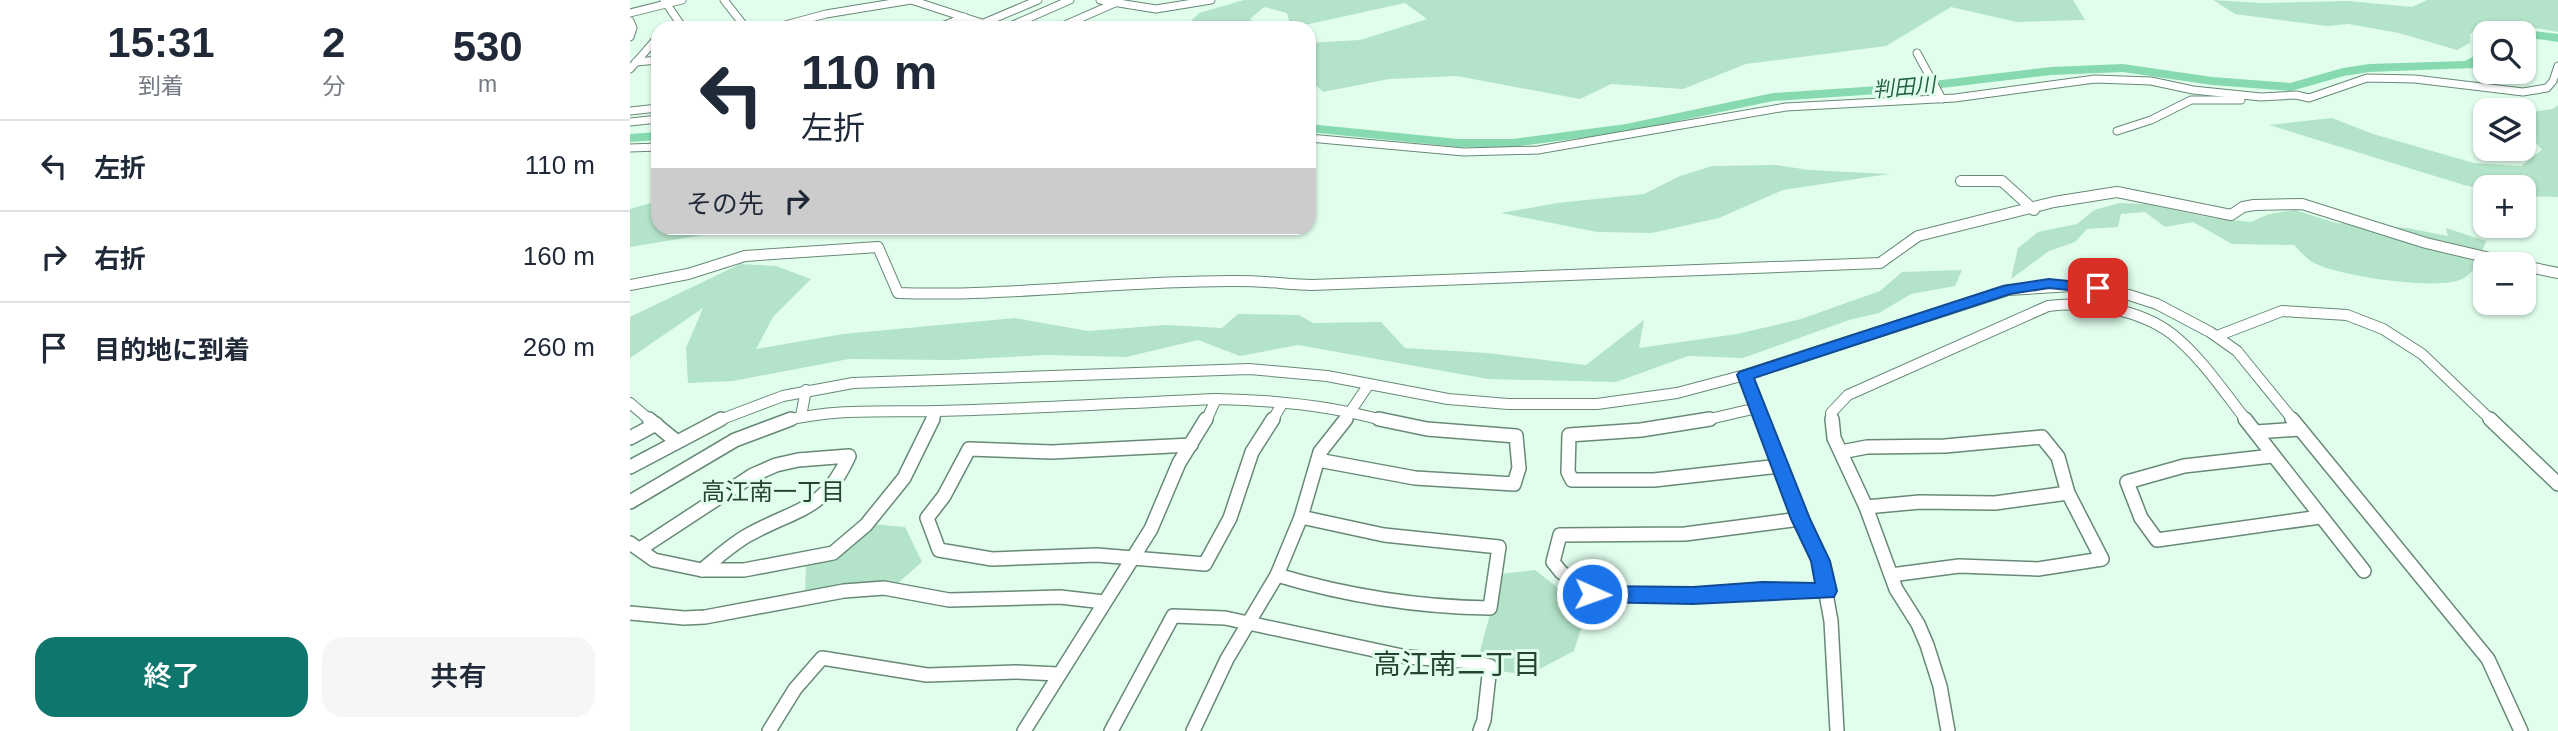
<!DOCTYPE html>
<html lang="ja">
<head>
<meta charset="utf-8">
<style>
  body { margin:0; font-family:Helvetica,"Noto Sans JP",sans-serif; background:#f6f6f7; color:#1f2937; height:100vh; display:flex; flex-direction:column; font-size:26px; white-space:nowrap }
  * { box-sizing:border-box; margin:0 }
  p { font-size:23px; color:#747a83 }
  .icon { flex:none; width:38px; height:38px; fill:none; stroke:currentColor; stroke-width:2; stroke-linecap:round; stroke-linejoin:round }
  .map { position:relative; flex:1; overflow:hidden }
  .sheet { display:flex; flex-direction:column; background:#fff; width:630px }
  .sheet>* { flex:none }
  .banner { position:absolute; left:21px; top:21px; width:665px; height:214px; border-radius:21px; box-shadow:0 2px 5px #0004; background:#fff; color:#1f2937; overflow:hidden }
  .fabs { position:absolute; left:1843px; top:21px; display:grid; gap:14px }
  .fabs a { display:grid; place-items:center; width:63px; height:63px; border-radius:14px; background:#fff; box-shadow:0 2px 5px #0004; font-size:35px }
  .pin { position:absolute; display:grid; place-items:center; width:60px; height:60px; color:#fff; margin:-30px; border-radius:14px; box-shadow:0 4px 10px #0006 }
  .me { position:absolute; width:77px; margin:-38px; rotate:92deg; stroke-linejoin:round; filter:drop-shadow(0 0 5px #0008) }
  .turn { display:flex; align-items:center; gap:24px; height:147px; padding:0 35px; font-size:32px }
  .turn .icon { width:91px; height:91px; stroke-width:2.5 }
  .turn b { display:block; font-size:49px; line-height:60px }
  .then { display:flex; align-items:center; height:66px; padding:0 35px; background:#0003; gap:14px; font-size:26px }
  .eta { display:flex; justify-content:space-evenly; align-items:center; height:119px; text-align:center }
  .eta b { font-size:42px; font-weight:600; line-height:49px }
  .cta { display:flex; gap:14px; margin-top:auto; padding:14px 35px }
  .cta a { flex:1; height:80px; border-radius:21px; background:#0f766e; color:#fff; font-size:28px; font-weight:600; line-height:80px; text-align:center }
  .cta a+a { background:#f6f6f7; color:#1f2937 }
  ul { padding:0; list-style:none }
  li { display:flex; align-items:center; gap:21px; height:91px; padding:0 35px; border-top:2px solid #e0e1e3 }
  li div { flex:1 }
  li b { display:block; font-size:26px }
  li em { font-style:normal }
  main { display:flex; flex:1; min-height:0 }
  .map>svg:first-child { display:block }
</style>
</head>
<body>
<main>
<section class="sheet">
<div class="eta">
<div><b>15:31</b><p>到着</p></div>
<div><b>2</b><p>分</p></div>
<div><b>530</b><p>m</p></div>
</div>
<ul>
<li><svg class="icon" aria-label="left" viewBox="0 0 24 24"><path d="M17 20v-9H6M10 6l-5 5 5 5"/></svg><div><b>左折</b></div><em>110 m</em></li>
<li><svg class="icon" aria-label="right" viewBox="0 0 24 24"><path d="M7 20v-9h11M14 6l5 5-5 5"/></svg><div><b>右折</b></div><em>160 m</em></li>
<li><svg class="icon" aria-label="arrive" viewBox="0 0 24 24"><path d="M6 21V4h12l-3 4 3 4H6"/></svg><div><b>目的地に到着</b></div><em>260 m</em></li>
</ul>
<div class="cta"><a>終了</a><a>共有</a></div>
</section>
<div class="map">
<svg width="1928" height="731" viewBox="0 0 1928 731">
  <rect width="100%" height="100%" fill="#e1feed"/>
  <!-- green -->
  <g fill="#b3e3c8">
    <path d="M614 0H1443L1455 20 1387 22 1321 7 1256 46 1116 64 1053 89 981 84 950 99 827 76 759 79 693 92 679 79V43L730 40 797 19 775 3 661 28 657 13 634 7 620 19 628 28H554L569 13Z"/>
    <path d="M1583 0 1631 3 1718 1 1782 7 1797 0H1928V32C1902 28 1862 17 1840 34V43L1827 50 1769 33 1718 24 1697 26 1605 14Z"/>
    <path d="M1928 105V197L1894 196V187L1855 189 1834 185 1639 125 1702 118 1743 134 1844 163 1891 166 1912 150 1894 128V113L1923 109Z"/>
    <path d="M1146 165 1179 170 1259 174 1153 190 1089 218 1022 233 967 232 871 213 927 203 1014 194 1050 176 1082 166Z"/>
    <path d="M28 201V228H116L0 247V209Z"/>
    <path d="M1490 203 1516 204 1583 218 1621 222 1639 214 1665 210 1706 223 1777 228 1818 236 1816 228 1856 241C1851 254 1847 271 1834 278 1811 292 1709 276 1684 263 1677 260 1670 251 1664 245L1602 244 1563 222 1535 227 1515 212 1491 214 1488 227 1457 229 1445 242 1419 251 1381 279 1388 248 1408 232 1447 224 1464 210Z"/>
    <path d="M110 264 146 266 181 279 143 317 126 349 213 334 385 318 458 331 536 325 592 328 608 314 669 315 683 323 751 322 775 348 857 353 956 365 1014 320 1009 348 1107 334 1171 319 1250 291 1272 272 1332 270 1325 286 1281 294 1249 313 1219 320 1113 358 1058 356 986 382 858 379 668 345 610 356 568 340 496 357 415 355 323 360 219 359 103 381 58 383 56 348 73 308 0 358V317Z"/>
    <path d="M242 524 275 527 292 562 267 584 225 585 175 596 176 563Z"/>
    <path d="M905 570 957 610 944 651 898 675 870 671 850 651 871 574Z"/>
  </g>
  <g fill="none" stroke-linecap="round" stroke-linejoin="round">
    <!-- river -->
    <g fill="#87daaf" fill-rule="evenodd">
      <path d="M1880 28 1928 34V42L1894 37V33H1854L1860 29Z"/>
      <path d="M1855 36V60L1843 68 1739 72 1714 76 1661 91 1582 85 1493 72 1421 75 1278 92 1143 101 996 132 882 147H828L679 132V124L828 139H882L996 124 1143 93 1278 84 1421 67 1493 64 1582 77 1660 83 1713 68 1739 64 1835 61 1844 56 1849 40Z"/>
      <path d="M28 132V140L0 142V134Z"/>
    </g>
    <!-- minor-far2 casing -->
    <g stroke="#678976" stroke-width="9">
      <g id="minor-far2">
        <path d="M34 0 53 28"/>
        <path d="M94 0 116 28"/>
        <path d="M470 0 526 9 581 0"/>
        <path d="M0 13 52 0"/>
        <path d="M0 21 3 28 0 37"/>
        <path d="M144 28 196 14 281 0 367 28"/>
        <path d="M308 28 334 17"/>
        <path d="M342 28 408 0"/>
        <path d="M376 28 440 0"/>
        <path d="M428 28 485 3"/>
        <path d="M1287 53 1312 99"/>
        <path d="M6 62 28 60"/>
        <path d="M0 69 28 37"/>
        <path d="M0 111 28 108"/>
        <path d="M0 122 28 119"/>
        <path d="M1487 131 1521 120 1561 100H1611"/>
        <path d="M679 138 834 152 908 150 1156 107 1325 98 1465 79 1521 81 1563 90 1631 97 1666 95 1679 98 1737 78 1785 79 1893 92 1917 88 1923 81 1928 66"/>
        <path d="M0 148 28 147"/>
        <path d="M1331 181 1374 183"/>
      </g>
    </g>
    <!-- minor-far1 casing -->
    <g stroke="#678976" stroke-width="12">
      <g id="minor-far1">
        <path d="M1331 181H1372L1404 210"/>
        <path d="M1894 266 1928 273"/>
        <path d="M0 285 58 274 115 256 248 247 268 293C381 297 494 280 607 281 632 281 657 284 682 285L1250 263 1288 236 1424 202 1487 192 1601 215 1613 207 1624 205 1672 204 1796 243 1885 264"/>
        <path d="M1587 336 1652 311 1717 315 1753 329 1792 354 1862 421"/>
        <path d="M1115 375 1132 421"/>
        <path d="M0 403 21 421"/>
        <path d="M171 416 176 390"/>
        <path d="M87 421 153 396 223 383 619 369 697 376 818 399 878 404H967L1047 393 1115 375 1378 290 1442 286 1499 295 1527 304 1580 332 1607 351 1664 421"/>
        <path d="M154 421C206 408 256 412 308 411 401 409 494 403 586 399 643 400 700 405 755 421"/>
        <path d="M302 421 307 411"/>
        <path d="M576 421 586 399"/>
        <path d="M642 421 652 404"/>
        <path d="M714 421 739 384"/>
        <path d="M1071 421 1127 408"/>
        <path d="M1202 421 1201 413 1218 395 1418 306C1458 301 1509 309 1542 334 1571 357 1594 392 1617 421"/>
      </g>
    </g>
    <!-- minor casing -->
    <g stroke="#678976" stroke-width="16">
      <g id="minor">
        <path d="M19 419 46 441"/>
        <path d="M1080 419 1011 430 939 435 938 472 942 480H1024L1150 466"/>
        <path d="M1132 419 1170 519 1190 561 1201 621 1207 731"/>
        <path d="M1202 419 1204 438 1236 507 1266 589 1288 624 1297 645 1310 686 1318 731"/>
        <path d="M1615 419 1734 571"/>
        <path d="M1662 419 1858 659 1891 731"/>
        <path d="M1860 419 1928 484"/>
        <path d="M1626 432 1670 429"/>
        <path d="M0 438 26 424"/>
        <path d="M561 445 422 452 339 449 314 496 297 518 309 550 362 559 467 555 575 564 600 518 622 452 643 419"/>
        <path d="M1211 452 1237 447 1315 446 1412 437 1428 457 1438 493 1472 559 1408 569 1329 566 1261 575"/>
        <path d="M1642 456 1554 466 1497 482 1511 518 1527 540 1690 517"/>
        <path d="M688 460 785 478 884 484 889 468 886 436 797 429 749 419"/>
        <path d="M0 467 91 419"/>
        <path d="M0 502 105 440 161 419"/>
        <path d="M1236 507 1290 502 1365 503 1438 493"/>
        <path d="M1170 519 1055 534 930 535 923 562 931 572 962 594 1063 596 1132 591H1197"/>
        <path d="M0 543 24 560 72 570H114L203 553 236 525 274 478 303 419"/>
        <path d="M10 549 123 475 146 465 168 460 219 456C194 511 168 508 120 534 103 543 87 558 72 570"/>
        <path d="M647 575C717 596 787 607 860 608L869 547 754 535 671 517"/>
        <path d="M0 613 54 618 75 617 214 591 254 588 319 600 430 597 474 602"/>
        <path d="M139 731 165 689 192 658 297 675 386 672 428 674"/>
        <path d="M394 731 521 529 549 463 576 419"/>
        <path d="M481 731 543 616 595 618 777 657 844 662 860 666 854 720 850 731"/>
        <path d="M563 731 597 659 647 575 671 517 690 452 716 419"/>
      </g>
    </g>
    <!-- minor-far2 -->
    <use href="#minor-far2" stroke="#fff" stroke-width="7"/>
    <!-- minor-far1 -->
    <use href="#minor-far1" stroke="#fff" stroke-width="10"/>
    <!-- minor -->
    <use href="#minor" stroke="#fff" stroke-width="13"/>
  </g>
  <!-- route -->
  <path fill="#1a73e8" stroke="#114b97" stroke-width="2" d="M1419 279 1468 284 1475 288 1468 293 1419 288 1380 294 1124 378 1180 519 1200 561 1207 591 1204 597 1063 604 962 602 955 600 952 594 955 588 962 586 1063 587 1132 582 1185 583 1181 561 1161 519 1107 375 1109 372 1373 286Z"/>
  <g text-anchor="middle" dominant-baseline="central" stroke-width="6" stroke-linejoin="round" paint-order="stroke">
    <!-- far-water labels -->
    <g font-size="21" font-style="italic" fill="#256245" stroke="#e1feed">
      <text transform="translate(1274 87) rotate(-5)">判田川</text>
    </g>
    <!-- neighbourhood labels -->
    <g font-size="24" fill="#254434" stroke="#e1feed">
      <text x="143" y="491">高江南一丁目</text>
    </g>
    <!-- near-neighbourhood labels -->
    <g font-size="28" fill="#254434" stroke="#e1feed">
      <text x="827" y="664">高江南二丁目</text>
    </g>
  </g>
</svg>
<div class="fabs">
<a><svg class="icon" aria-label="search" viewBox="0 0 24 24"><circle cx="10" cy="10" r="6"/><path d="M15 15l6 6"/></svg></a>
<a><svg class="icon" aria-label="layers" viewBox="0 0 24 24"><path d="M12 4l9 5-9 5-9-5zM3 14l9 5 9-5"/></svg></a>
<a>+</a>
<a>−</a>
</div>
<div class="pin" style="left:1468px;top:288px;background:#d93025"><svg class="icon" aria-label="arrive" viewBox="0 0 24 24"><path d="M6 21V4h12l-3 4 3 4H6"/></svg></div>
<svg class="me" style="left:962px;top:594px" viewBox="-20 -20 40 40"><circle r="17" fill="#1a73e8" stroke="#fff" stroke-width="3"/><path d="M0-11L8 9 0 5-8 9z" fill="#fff"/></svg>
<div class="banner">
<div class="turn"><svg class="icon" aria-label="left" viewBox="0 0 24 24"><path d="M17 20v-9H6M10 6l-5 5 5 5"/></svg><div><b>110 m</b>左折</div></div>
<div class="then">その先<svg class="icon" aria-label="right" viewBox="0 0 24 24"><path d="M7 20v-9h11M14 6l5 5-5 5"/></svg></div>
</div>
</div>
</main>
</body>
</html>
